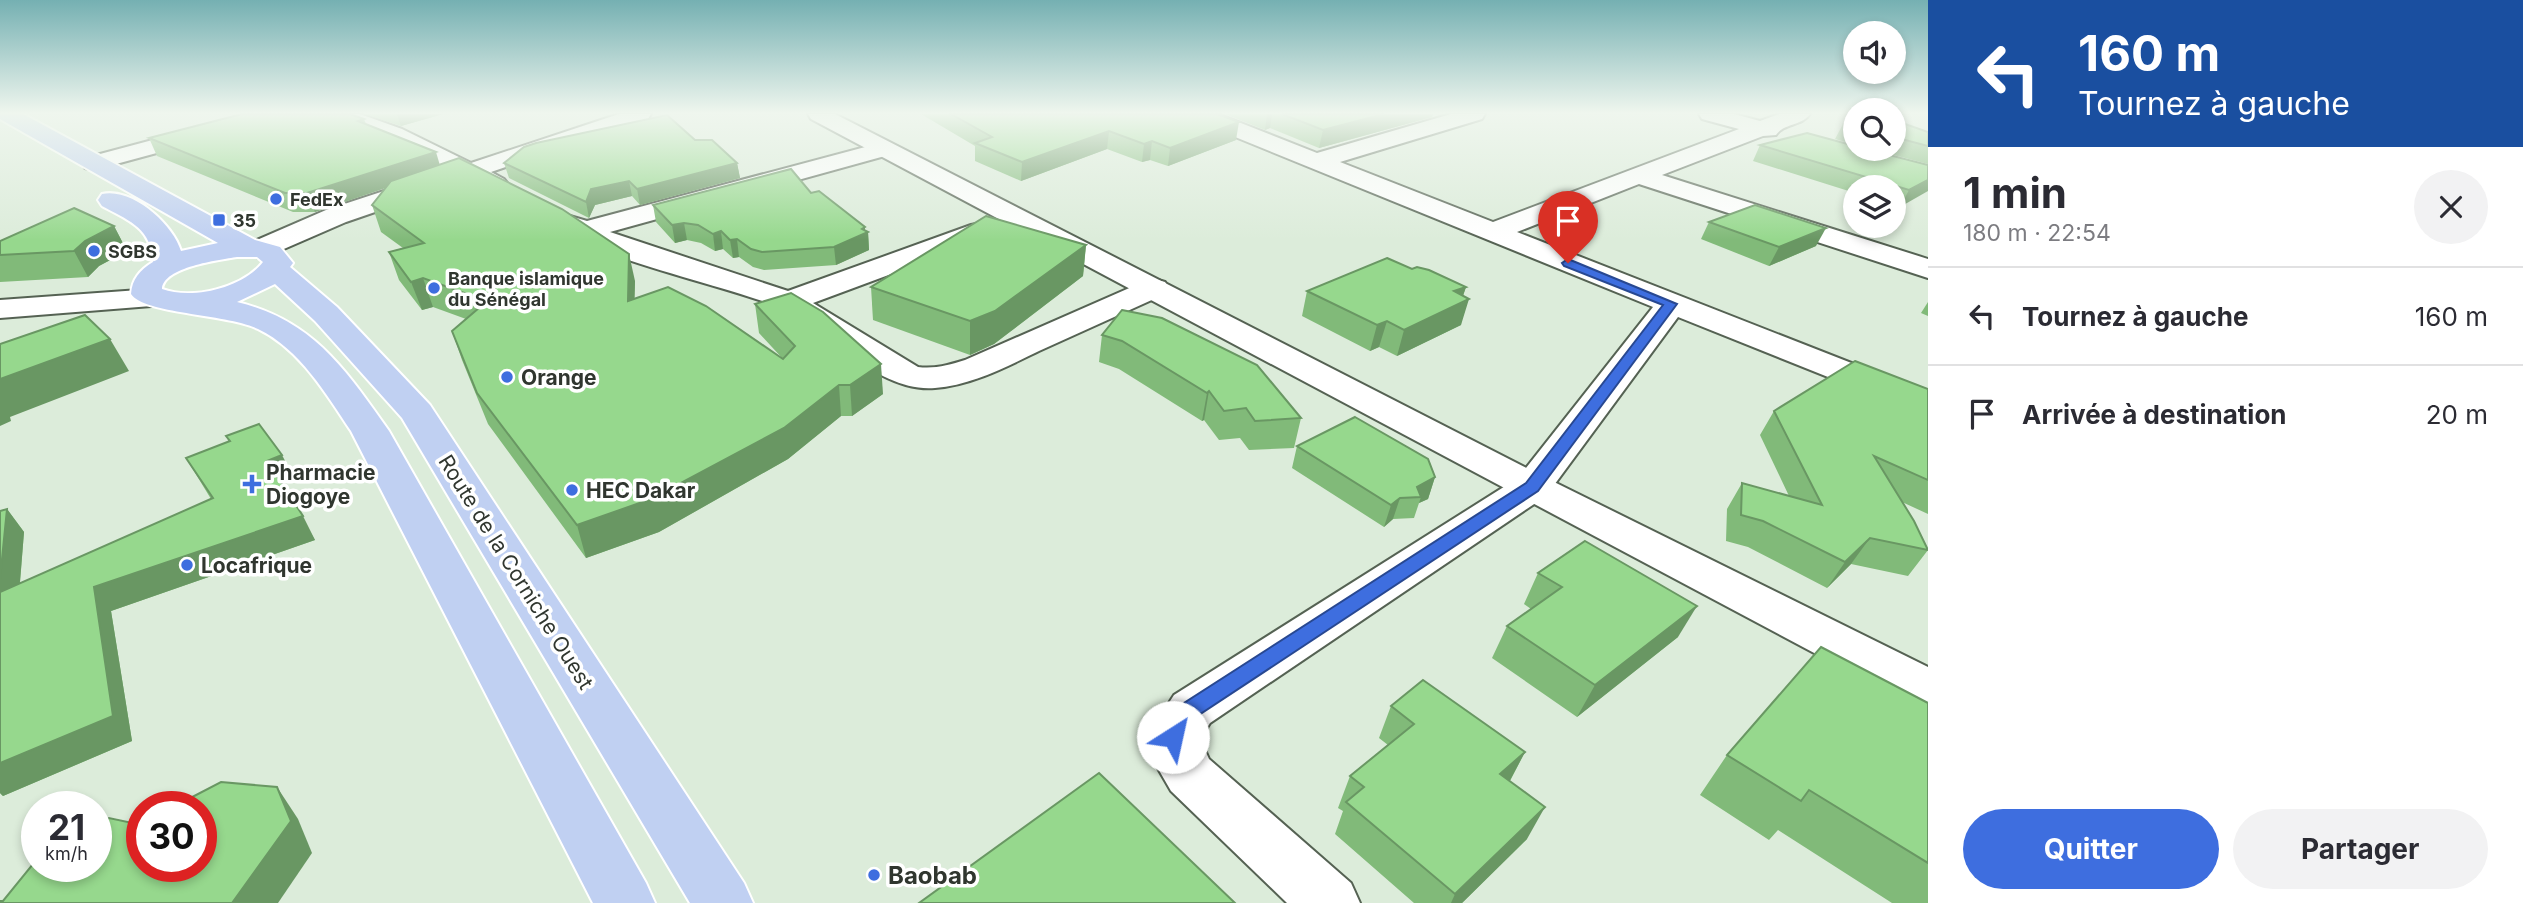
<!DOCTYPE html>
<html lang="fr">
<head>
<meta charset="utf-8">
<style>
  body { margin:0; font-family:Inter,sans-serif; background:#f2f2f3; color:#2b2b33; height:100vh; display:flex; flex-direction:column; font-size:26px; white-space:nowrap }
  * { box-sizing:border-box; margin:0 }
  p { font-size:23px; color:#7c7c81 }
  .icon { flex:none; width:38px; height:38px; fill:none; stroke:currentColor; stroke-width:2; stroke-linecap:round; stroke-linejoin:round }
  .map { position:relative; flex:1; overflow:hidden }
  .details { display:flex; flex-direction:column; background:#fff; width:595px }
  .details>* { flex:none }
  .guide { background:#1a4fa0; color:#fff; overflow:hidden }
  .buttons { position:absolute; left:1843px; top:21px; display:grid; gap:14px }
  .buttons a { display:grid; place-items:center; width:63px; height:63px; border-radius:50%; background:#fff; box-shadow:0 4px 10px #0003; font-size:35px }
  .speed { position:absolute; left:21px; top:791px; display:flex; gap:14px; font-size:35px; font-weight:700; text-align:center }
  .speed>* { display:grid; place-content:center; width:91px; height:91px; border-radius:50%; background:#fff; box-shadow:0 4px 10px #0003; line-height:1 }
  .speed small { font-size:18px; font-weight:400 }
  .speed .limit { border:10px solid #d22; background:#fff; color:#111 }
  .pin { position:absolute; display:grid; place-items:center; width:60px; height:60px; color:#fff; margin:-72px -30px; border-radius:50% 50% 50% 0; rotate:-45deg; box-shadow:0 0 7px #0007 }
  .pin .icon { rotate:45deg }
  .me { position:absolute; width:77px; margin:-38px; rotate:35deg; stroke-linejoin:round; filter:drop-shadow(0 0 5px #0008) }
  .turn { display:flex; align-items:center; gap:24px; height:147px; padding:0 35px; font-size:32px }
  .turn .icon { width:91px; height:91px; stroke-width:2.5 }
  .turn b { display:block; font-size:49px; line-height:60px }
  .round { display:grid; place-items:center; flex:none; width:74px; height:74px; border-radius:37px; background:#f2f2f3 }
  .summary { display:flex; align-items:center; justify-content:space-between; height:119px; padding:0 35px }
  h1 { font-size:42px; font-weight:700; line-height:52px }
  .cta { display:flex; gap:14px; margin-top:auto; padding:14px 35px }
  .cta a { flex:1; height:80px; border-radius:42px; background:#3e6edf; color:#fff; font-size:28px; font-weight:700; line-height:80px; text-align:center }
  .cta a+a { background:#f2f2f3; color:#2b2b33 }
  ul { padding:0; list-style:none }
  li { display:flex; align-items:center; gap:21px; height:98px; padding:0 35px; border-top:2px solid #e1e1e2 }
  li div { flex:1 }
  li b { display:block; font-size:26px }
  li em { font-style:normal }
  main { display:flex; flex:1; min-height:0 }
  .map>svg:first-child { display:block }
</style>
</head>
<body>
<main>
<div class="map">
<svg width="1928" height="903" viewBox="0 0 1928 903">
  <rect width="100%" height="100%" fill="#dcecda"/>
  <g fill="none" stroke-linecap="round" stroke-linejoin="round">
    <!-- minor casing -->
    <g stroke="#556253" stroke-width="4">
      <g id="minor">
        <path d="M250 114H285L282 119 94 170 85 168 82 163 85 158Z"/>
        <path d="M329 114H360L402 129 471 163 619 114H651L648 119 491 172 504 179 508 184 504 189C490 193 480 186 468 180L346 222 270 255 260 258 250 255 246 249 250 243 326 210 448 170 386 139 332 119Z"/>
        <path d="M1188 114H1218L1317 153 1451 114H1485L1482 119 1340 162 1493 222 1739 129 1702 119 1699 114H1734L1760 121 1779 114H1810C1802 126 1784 123 1776 135L1763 136 1662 175 1928 259V278L1639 184 1517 232 1928 393V417L1678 317 1546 496 1210 723 1200 739 1209 759 1351 883 1360 903H1287L1171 791 1149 753 1147 737 1174 695 1518 478 1653 307 1191 119Z"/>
        <path d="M884 142 892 144 896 149 892 154 610 232 788 291 971 225 981 223 991 225 995 231 991 237 813 303 918 367C935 369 949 365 965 360L1143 282 1154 279 1165 282 1169 288 1165 294C1123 313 1081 332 1039 351 1006 367 972 385 935 388 879 393 826 330 778 307 735 288 577 254 556 224L560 218 570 216 587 221Z"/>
      </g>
    </g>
    <!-- tertiary casing -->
    <g stroke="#556253" stroke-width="4">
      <g id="tertiary">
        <path d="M808 114H835L1546 478 1928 667V710L1910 704 811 119Z"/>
        <path d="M153 289 164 291 169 298 164 305 0 318V300Z"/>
      </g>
    </g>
    <!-- trunk casing -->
    <g stroke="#fff" stroke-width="4">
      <path id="trunk" d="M0 114H23L255 240 280 247 293 263 290 267 337 307 430 405 744 883 753 903H690L402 418 315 321 275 284 237 302C313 320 346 370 389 431L646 883 655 903H593L351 431C326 394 300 349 258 329 228 314 144 314 131 294 132 279 140 270 153 262 151 227 129 221 102 206L98 200 102 194C132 187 173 224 181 251L218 243 0 119ZM237 257H257L263 262C243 288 192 300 162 289 163 267 219 260 237 257Z"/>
    </g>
    <!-- minor -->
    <use href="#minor" fill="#fff" fill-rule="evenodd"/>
    <!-- tertiary -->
    <use href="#tertiary" fill="#fff" fill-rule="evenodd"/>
    <!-- trunk -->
    <use href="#trunk" fill="#c0d0f2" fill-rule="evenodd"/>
  </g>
  <!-- wall -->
  <g fill="#81ba79">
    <path d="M359 114H443L401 126 367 115Z"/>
    <path d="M921 114H1217L1236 140 1168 166 1150 160 1142 162 1107 149 1021 181 975 161V146Z"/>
    <path d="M1225 114H1433L1432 117 1319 148 1270 128 1265 130Z"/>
    <path d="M364 119 366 124 440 165 635 281 634 298 783 359 759 333 755 304 883 394 852 416H841L788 459 659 532 586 558 488 424 462 360 452 331 466 319 433 307 422 310 399 280 389 252 403 248 381 232 372 205 385 188 315 212H293L157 156 149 138Z"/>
    <path d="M1894 120 1928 132V164L1871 149H1894Z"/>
    <path d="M1855 121V145L1835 139 1843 124Z"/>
    <path d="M695 140 737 163 740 178 640 205 632 196 595 205 589 218 509 178 504 163Z"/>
    <path d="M1760 145 1928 165 1900 207 1894 205V187H1855V193L1753 161Z"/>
    <path d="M811 193 865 227V230L868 232 869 250 836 265 764 270 753 267 739 257 733 258 723 249 715 251 701 243 687 240 675 243 656 222 653 205Z"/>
    <path d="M1709 222 1816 246 1769 266 1701 239Z"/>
    <path d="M114 226 127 251 99 266 88 277 0 282V241Z"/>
    <path d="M1086 245 1083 276 994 344 970 355 873 320 871 287Z"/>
    <path d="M1412 269 1466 287 1463 296 1461 325 1397 356 1379 347 1370 351 1302 316 1307 291Z"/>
    <path d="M1928 302V316L1921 313Z"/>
    <path d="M1122 310 1301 418 1294 448 1249 450 1240 438 1219 440 1204 420 1202 421 1119 369 1099 362 1102 335Z"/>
    <path d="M1928 389V514L1902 502 1928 550 1908 576 1851 564 1827 588 1748 547 1726 541 1727 509 1742 483 1789 496 1760 435 1774 411Z"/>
    <path d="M226 436 294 478 281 483 315 540 111 611 132 741 3 796 0 793V511L7 509 24 532 20 583 211 499 186 458 229 442Z"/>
    <path d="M1297 446 1435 477 1428 499 1419 503 1414 518 1393 519 1384 527 1292 468Z"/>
    <path d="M1538 573 1678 637 1577 717 1492 658 1507 626 1531 609 1524 604Z"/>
    <path d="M1928 703V903H1892L1778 830 1769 840 1700 795 1727 755Z"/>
    <path d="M1391 706 1525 752 1510 781 1527 839 1462 903H1414L1335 834 1343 811 1338 808 1350 776 1388 745 1379 738Z"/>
  </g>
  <!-- shaded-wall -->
  <g fill="#699763">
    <path d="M397 114H443L401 126Z"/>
    <path d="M1267 114H1272L1270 128 1265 130Z"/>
    <path d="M1384 114H1433L1432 117 1319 148 1323 130Z"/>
    <path d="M1239 122 1236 140 1168 166 1170 148Z"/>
    <path d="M1109 131 1107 149 1021 181 1022 162Z"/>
    <path d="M1152 141 1150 160 1142 162 1144 144Z"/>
    <path d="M436 152 441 169 315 212 307 193Z"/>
    <path d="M737 163 740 178 640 205 637 189Z"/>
    <path d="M1928 180V191L1900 207 1909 190Z"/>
    <path d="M629 181 632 196 595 205 589 218 586 202 591 189Z"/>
    <path d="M684 223 687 240 675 243 672 225Z"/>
    <path d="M114 226 127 251 99 266 88 277 74 251 85 241Z"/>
    <path d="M865 227V233L868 232 869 250 836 265 834 247Z"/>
    <path d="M1826 228 1816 246 1769 266 1779 247Z"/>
    <path d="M721 231 723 249 715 251 713 234Z"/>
    <path d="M737 239 739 257 733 258 730 240Z"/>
    <path d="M1086 245 1083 276 994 344 970 355V321Z"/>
    <path d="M629 254 635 281 634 330 628 301Z"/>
    <path d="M423 278 433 307 422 310 411 282Z"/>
    <path d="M1466 287 1460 304 1469 299 1461 325 1397 356 1404 330 1454 291Z"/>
    <path d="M1387 321 1379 347 1370 351 1377 325Z"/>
    <path d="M110 339 129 371 10 417 11 421 0 426V379Z"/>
    <path d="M881 364 883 394 852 416 850 385Z"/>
    <path d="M839 385 841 416 788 459 659 532 586 558 577 525Z"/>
    <path d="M1209 391 1204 420 1202 421 1207 393Z"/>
    <path d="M282 455 294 478 279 484 267 461Z"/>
    <path d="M1435 477 1428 499 1419 503 1421 497 1417 487Z"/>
    <path d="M1400 498 1393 519 1384 527 1391 505Z"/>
    <path d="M7 509 24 532 17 617 0 594V579Z"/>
    <path d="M303 516 315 540 111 611 132 741 3 796 0 793V763L94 587Z"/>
    <path d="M1870 538 1851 564 1827 588 1845 562Z"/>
    <path d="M1697 606 1678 637 1577 717 1595 685Z"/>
    <path d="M1525 752 1508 784 1500 774Z"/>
    <path d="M277 787 298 819 312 853 278 903H232Z"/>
    <path d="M1545 807 1527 839 1462 903H1451L1455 894Z"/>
  </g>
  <!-- building -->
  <g fill="#96d88d" stroke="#699763" stroke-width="2">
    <path d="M242 114H350L364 119 358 121 436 152 307 193H285L149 138Z"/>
    <path d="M951 114H1217L1239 122 1170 148 1152 141 1144 144 1109 131 1022 162 975 143 992 137Z"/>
    <path d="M1282 114H1384L1323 130Z"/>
    <path d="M667 115 695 140H712L737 163 637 189 629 181 591 189 586 202 504 163 524 147 536 143Z"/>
    <path d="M1894 120 1928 132V146L1894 137Z"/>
    <path d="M1855 121V127L1843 124Z"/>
    <path d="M1807 133 1855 146V149H1866L1928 165V180L1909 190 1760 145Z"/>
    <path d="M459 158 562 209 629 254 628 301 668 287 706 306 783 359 795 346 755 304 791 293 823 312 881 364 850 385H839L784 428 651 499 577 525 477 393 452 331 487 301 423 278 411 282 389 252 424 243 372 205 391 181Z"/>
    <path d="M791 169 811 193 819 191 865 227 862 229 868 232 834 247 762 252 751 249 737 239 730 240 721 231 713 234 698 225 684 223 672 225 653 205Z"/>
    <path d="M1755 205 1826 228 1779 247 1709 222Z"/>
    <path d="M74 208 114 226 85 241 74 251 0 255V241Z"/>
    <path d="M986 216 1086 245 995 311 970 321 871 287Z"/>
    <path d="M1387 258 1412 269 1417 267 1429 270 1466 287 1454 291 1469 299 1404 330 1387 321 1377 325 1307 291Z"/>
    <path d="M1122 310 1162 318 1257 365 1301 418 1255 421 1246 408 1224 411 1209 391 1207 393 1122 341 1102 335Z"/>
    <path d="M85 315 110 339 0 379V344Z"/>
    <path d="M1855 361 1928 389V480L1874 456 1914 521 1928 550 1870 538 1845 562 1763 521 1741 515 1742 483 1822 505 1774 411Z"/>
    <path d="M1355 417 1428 459 1435 477 1417 487 1421 497 1400 498 1391 505 1297 446Z"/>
    <path d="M259 424 282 455 267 461 303 516 94 587 113 716 0 763V592L213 498 186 458 230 441 226 436Z"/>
    <path d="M7 509 0 579V511Z"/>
    <path d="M1585 541 1697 606 1595 685 1507 626 1562 587 1538 573Z"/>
    <path d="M1821 647 1928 703V863L1809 790 1801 801 1727 755Z"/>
    <path d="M1423 680 1525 752 1500 774 1545 807 1455 894 1346 802 1364 787 1350 776 1414 724 1391 706Z"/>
    <path d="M1099 773 1235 903H919Z"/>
    <path d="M221 782 277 787 291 821 232 903H0V901H3L37 859V866H96V830L109 818 142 825V866H201V807H173Z"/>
  </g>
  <!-- sky -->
  <linearGradient id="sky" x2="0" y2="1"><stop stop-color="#75b0b2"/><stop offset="0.47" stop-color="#eff6ee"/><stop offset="1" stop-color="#eff6ee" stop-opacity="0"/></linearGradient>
  <rect width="1928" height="240" fill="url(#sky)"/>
  <!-- route -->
  <path fill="#3e6edf" stroke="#284891" stroke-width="2" d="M1568 259 1677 304 1538 491 1199 715C1191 729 1183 749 1165 743L1162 737 1184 703 1526 483 1663 305 1564 266 1562 263Z"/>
  <!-- markers -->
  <g fill="#3e6edf" stroke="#fff" stroke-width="2.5">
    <circle cx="276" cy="199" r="7"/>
    <rect x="212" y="213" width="14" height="14" rx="3.5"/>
    <circle cx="94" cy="251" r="7"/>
    <circle cx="434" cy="288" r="7"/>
    <circle cx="507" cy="377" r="7"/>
    <path d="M248.5 473.5h7v7h7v7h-7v7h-7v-7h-7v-7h7z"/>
    <circle cx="572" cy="490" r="7"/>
    <circle cx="187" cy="565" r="7"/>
    <circle cx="874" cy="875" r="7"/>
  </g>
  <g text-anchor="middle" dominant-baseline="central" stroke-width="7" stroke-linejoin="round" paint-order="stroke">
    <!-- far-poi labels -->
    <g font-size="18" font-weight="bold" fill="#30362f" stroke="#fff" text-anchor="start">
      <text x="290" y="199">FedEx</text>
      <text x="233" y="220">35</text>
      <text x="108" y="251">SGBS</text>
      <text x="448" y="278">Banque islamique<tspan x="448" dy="21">du Sénégal</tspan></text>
    </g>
    <!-- poi labels -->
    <g font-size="21" font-weight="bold" fill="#30362f" stroke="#fff" text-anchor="start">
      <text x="521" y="377">Orange</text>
      <text x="266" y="472">Pharmacie<tspan x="266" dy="24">Diogoye</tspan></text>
      <text x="586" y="490">HEC Dakar</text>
      <text x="201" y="565">Locafrique</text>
    </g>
    <!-- street labels -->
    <g font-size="21" fill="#30362f" stroke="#fff">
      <text transform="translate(516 572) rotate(58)">Route de la Corniche Ouest</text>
    </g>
    <!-- near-poi labels -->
    <g font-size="24" font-weight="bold" fill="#30362f" stroke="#fff" text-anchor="start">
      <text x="888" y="875">Baobab</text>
    </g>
  </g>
</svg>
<div class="buttons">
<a><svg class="icon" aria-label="sound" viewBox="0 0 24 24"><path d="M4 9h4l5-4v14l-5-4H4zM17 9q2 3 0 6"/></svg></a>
<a><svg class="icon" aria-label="search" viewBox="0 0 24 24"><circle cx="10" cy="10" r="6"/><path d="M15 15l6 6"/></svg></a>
<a><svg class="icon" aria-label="layers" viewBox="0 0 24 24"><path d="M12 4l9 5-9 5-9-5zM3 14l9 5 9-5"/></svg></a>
</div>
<div class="speed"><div>21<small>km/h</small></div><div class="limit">30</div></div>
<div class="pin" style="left:1568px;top:263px;background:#d93025"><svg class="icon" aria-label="arrive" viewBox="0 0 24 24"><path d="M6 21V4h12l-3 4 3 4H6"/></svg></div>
<svg class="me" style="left:1173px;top:737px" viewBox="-20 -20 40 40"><circle r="19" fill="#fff"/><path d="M0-13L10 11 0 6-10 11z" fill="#3e6edf"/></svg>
</div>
<section class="details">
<div class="guide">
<div class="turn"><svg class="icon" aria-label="left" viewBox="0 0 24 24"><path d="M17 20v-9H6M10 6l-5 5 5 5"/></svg><div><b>160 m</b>Tournez à gauche</div></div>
</div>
<div class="summary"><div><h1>1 min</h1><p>180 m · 22:54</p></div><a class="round"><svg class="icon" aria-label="close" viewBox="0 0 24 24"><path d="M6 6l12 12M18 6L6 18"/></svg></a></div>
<ul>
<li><svg class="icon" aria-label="left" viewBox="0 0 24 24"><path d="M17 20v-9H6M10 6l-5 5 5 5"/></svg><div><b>Tournez à gauche</b></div><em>160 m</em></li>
<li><svg class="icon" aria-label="arrive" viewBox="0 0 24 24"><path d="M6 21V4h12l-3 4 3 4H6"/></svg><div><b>Arrivée à destination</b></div><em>20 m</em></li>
</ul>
<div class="cta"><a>Quitter</a><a>Partager</a></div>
</section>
</main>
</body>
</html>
